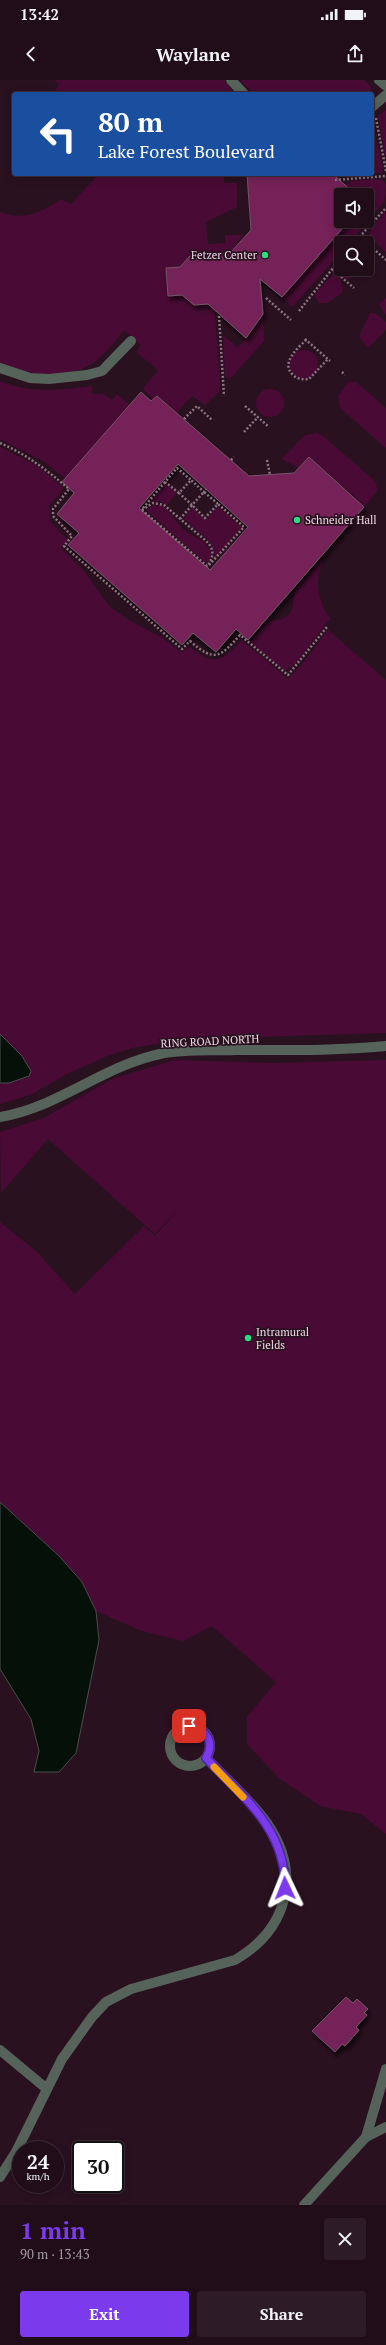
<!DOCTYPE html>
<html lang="en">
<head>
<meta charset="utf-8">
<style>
  body { margin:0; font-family:"PT Serif",serif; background:#2d1b25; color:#f1f3f6; height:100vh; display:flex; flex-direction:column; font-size:15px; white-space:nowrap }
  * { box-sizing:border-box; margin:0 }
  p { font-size:13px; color:#a29ca2 }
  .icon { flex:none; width:22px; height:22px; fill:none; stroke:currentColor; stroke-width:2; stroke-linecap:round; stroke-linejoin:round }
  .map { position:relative; height:2125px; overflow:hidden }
  .sheet { display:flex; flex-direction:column; background:#200d18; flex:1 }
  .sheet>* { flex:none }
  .top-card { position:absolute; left:12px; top:12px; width:362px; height:84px; border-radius:4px; box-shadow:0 2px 10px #0003,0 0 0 1px #3d2d37; background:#1a4fa0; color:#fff; overflow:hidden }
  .controls { position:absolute; left:334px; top:108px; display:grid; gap:8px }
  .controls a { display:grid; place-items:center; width:40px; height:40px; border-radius:4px; background:#200d18; box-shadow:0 2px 10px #0003,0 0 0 1px #3d2d37; font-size:20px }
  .speed { position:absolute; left:12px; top:2061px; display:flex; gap:8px; font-size:20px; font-weight:700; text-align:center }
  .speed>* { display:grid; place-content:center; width:52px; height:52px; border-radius:50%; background:#200d18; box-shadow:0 2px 10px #0003,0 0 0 1px #3d2d37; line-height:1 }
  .speed small { font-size:10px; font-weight:400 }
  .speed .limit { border:2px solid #111; border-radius:6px; background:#fff; color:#111 }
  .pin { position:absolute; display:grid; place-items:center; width:34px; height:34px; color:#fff; margin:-17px; border-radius:8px; box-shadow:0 2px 6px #0006 }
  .me { position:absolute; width:44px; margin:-22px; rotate:358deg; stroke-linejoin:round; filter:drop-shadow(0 0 3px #0008) }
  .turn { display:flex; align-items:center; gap:14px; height:84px; padding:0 20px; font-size:18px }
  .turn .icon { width:52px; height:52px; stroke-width:2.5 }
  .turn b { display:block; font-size:28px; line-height:34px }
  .round { display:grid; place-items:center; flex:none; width:42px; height:42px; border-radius:4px; background:#2d1b25 }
  .overview { display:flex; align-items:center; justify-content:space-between; height:68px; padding:0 20px }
  h1 { font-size:24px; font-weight:700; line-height:30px; color:#7c3aed }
  .button { display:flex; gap:8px; margin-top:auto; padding:8px 20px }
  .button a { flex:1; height:46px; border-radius:4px; background:#7c3aed; color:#fff; font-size:16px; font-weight:700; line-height:46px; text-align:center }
  .button a+a { background:#2d1b25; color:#f1f3f6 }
  .status { display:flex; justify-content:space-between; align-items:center; height:28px; padding:0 20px; background:#200d18; direction:ltr }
  .status svg { height:11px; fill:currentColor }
  header { display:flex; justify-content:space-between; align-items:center; height:52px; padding:0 20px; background:#200d18; font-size:18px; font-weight:700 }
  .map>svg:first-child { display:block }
</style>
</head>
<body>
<div class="status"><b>13:42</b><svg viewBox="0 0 49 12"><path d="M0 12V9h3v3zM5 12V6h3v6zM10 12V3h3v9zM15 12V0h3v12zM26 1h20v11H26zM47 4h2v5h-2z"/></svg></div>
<header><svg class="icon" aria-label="back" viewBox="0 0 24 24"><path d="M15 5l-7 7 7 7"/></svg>Waylane<svg class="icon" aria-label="share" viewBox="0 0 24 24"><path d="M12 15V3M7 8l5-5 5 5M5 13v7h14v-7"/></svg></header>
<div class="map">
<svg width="386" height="2125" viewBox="0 0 386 2125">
  <defs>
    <filter id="shadow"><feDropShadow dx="2.5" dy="4.5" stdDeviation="2" flood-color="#0009"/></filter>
  </defs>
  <rect width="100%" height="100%" fill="#2a1120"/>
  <!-- green -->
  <g fill="#490b35">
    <path d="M55 0H224L235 14H57L55 11 59 5Z"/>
    <path d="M240 0H364L371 7 370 14H254Z"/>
    <path d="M386 30V78L378 36Z"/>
    <path d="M372 39 383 88 381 93H372Z"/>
    <path d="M99 94H229L224 95V103H237V127L206 142 208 164 225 163V155H243L230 173 180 187 166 189 168 215H182L194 225 208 224 215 231 220 305 219 312 205 325 192 316 176 333 157 316 153 319 143 309 158 290 136 272 141 265 124 250C116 260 108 271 97 280 69 302 30 296 0 283V132C23 141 42 133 61 119L71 124Z"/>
    <path d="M373 99 383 100 386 103 385 121 349 163H341V172L292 227 282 217 349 141H367V115H357L345 105 352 101Z"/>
    <path d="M386 132V172L368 156 374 144Z"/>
    <path d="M367 167 376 178C372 190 357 198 345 199L337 193V187L341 181V189H367Z"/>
    <path d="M333 194 340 198 343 208 342 213 327 223H319L314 215Z"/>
    <path d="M386 218V235L379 224Z"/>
    <path d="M370 233H375L386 242V250L368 268 359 257Z"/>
    <path d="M263 234 264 261 230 299 225 296 223 255 238 268 256 247 255 243Z"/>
    <circle cx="304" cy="284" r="14"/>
    <path d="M0 301C31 314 59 310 92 306V314H104L112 320 117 314 130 325 66 399 43 381 0 359Z"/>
    <path d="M348 302H356L386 328V368L340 328 338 316Z"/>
    <circle cx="270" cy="323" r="14"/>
    <path d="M317 353 323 356 376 402 377 411 365 426 309 377 299 388 282 379 305 355Z"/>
    <path d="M0 367 36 385 64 408 49 426 50 441 68 460 61 468 84 491 109 526 127 539 161 557 181 572 188 565C213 588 221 582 242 560L288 599 301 585 328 550 386 600V953L216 958 175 961 132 968 107 976 67 994 30 1015 0 1024V1003H9L22 976 0 954Z"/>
    <path d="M166 403 177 413 167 425 160 421 149 423Z"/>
    <path d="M154 425 163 426C171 433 175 441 182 448 192 458 209 459 212 475L207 484 146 430Z"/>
    <path d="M218 426 242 447 215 478 211 463 183 438 192 428 206 440Z"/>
    <path d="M321 481H323C314 502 318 520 330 539L295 584 285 591 248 560H252L269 540C286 543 296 531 293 514Z"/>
    <path d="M175 980 273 983 386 980V1754L361 1734 320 1726 279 1698 247 1664V1637L276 1602 212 1546 183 1561 142 1551 96 1531 82 1502 59 1476 0 1422V1142L36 1171 75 1214 144 1146 155 1156 182 1125 155 1154 48 1059 1 1113 0 1052 44 1038 112 999Z"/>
  </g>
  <!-- water -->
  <g fill="#041008" stroke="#4a4d4a">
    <path d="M0 954 22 976 31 991 29 996 9 1003H0Z"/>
    <path d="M0 1422 59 1476 82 1502 96 1531 99 1560 76 1673 59 1692H34L39 1671 31 1639 0 1589Z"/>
  </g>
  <!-- building -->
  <g fill="#752458" stroke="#735466" fill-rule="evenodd" filter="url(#shadow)">
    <path d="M247 94H333L356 115H341V141H349L282 217 260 199 263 234 246 258 208 224 194 225 182 215 168 216 166 188 180 187 190 176 230 173 251 150Z"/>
    <path d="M141 312 151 321 157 316 249 396 294 393 309 377 364 427 248 560 236 549 216 572 193 553 182 565 68 465 79 453 57 434 74 413 62 402ZM178 384 248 447 210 490 139 428Z"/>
    <path d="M346 1917 353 1923 357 1919 368 1929 364 1933 367 1935 356 1947 359 1950 345 1966 342 1964 335 1972 312 1951Z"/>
  </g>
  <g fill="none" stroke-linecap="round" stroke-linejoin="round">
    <!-- path -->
    <g stroke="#8b7581" stroke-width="2.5" stroke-dasharray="2 2" stroke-linecap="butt">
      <path d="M376 38 386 91"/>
      <path d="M335 100 386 96"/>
      <path d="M359 156 367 163"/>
      <path d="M354 163 386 128"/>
      <path d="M367 163 386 180"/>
      <path d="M332 189 354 208"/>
      <path d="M266 218 291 240"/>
      <path d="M299 231 341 178"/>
      <path d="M219 236 224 316"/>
      <path d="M305 259 330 281"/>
      <path d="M306 260C298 268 280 283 293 295 297 299 304 300 309 299L328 279"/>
      <path d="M342 292 345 295"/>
      <path d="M245 326 269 347"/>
      <path d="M184 339 197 326 212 340"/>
      <path d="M244 352 258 337"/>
      <path d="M0 363C26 374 47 390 69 409L53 429V436L72 456 64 466 182 569 190 561C215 583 220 577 240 555L288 595 327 547"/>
      <path d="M231 380 234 377"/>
      <path d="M267 380 270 395"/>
      <path d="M179 413 165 402 177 388 191 400"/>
      <path d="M143 428 165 402"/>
      <path d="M142 430 153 423 164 425 205 460C215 469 214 476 207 487"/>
      <path d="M142 430 207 486"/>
      <path d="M180 439 192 425 205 438 218 424 204 412 192 425 179 413 191 400 204 412 206 409"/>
      <path d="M209 485 244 447 218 424"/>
    </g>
    <!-- minor -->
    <g stroke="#56635a" stroke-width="10">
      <path d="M231 0 244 14"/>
      <path d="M379 0 386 6"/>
      <path d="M372 27 386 15"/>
      <path d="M0 288 30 298 49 299 87 295 102 291 131 261"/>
      <path d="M0 1037C57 1028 103 986 160 974 183 969 211 971 235 970 285 970 336 971 386 966"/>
      <circle cx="190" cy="1666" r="20"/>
      <path d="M0 1970 47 2009"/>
      <path d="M366 2057 386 1989"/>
      <path d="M0 2097 16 2072 62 1979 92 1937 106 1922 131 1909 235 1880C288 1849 302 1794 267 1743 250 1719 226 1699 206 1678"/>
      <path d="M304 2125 366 2057 386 2047"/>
    </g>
  </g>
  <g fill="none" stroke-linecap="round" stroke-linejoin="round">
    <!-- route casing -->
    <g stroke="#51269a" stroke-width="10">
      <path id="route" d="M189 1646C207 1648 215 1663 206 1678 243 1717 286 1749 285 1808"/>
    </g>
    <!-- route -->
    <use href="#route" stroke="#7c3aed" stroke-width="7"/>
    <!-- slow -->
    <path stroke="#f59e0b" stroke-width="7" d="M214 1687 243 1717"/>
  </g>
  <!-- markers -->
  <g fill="#2fd883" stroke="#2a1120" stroke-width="1.5">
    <circle cx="265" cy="175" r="4"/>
    <circle cx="297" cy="440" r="4"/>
    <circle cx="248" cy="1258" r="4"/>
  </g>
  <g text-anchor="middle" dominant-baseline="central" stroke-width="3.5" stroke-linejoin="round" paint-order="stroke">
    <!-- poi labels -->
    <g font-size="11" fill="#eddae4" stroke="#2a1120" text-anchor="start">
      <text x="257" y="175" text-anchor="end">Fetzer Center</text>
      <text x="305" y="440">Schneider Hall</text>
      <text x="256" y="1252">Intramural<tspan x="256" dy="13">Fields</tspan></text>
    </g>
    <!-- street labels -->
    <g font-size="11" fill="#eddae4" stroke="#2a1120">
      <text transform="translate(210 961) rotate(-3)">RING ROAD NORTH</text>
    </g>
  </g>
</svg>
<div class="controls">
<a><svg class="icon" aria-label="sound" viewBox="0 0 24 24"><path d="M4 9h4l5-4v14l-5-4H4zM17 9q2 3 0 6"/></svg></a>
<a><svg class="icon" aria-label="search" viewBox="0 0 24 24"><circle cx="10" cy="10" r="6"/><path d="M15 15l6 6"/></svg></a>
</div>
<div class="speed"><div>24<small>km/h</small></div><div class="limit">30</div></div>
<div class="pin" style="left:189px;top:1646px;background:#d93025"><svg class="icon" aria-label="arrive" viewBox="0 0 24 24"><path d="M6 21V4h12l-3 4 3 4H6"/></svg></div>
<svg class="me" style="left:285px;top:1808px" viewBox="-20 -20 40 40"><path d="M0-17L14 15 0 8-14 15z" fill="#7c3aed" stroke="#fff" stroke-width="4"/></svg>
<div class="top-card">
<div class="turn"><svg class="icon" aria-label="left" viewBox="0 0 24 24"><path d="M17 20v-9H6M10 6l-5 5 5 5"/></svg><div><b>80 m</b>Lake Forest Boulevard</div></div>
</div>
</div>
<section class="sheet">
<div class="overview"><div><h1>1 min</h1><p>90 m · 13:43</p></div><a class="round"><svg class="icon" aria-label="close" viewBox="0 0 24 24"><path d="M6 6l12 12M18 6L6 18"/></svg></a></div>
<div class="button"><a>Exit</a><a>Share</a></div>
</section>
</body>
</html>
